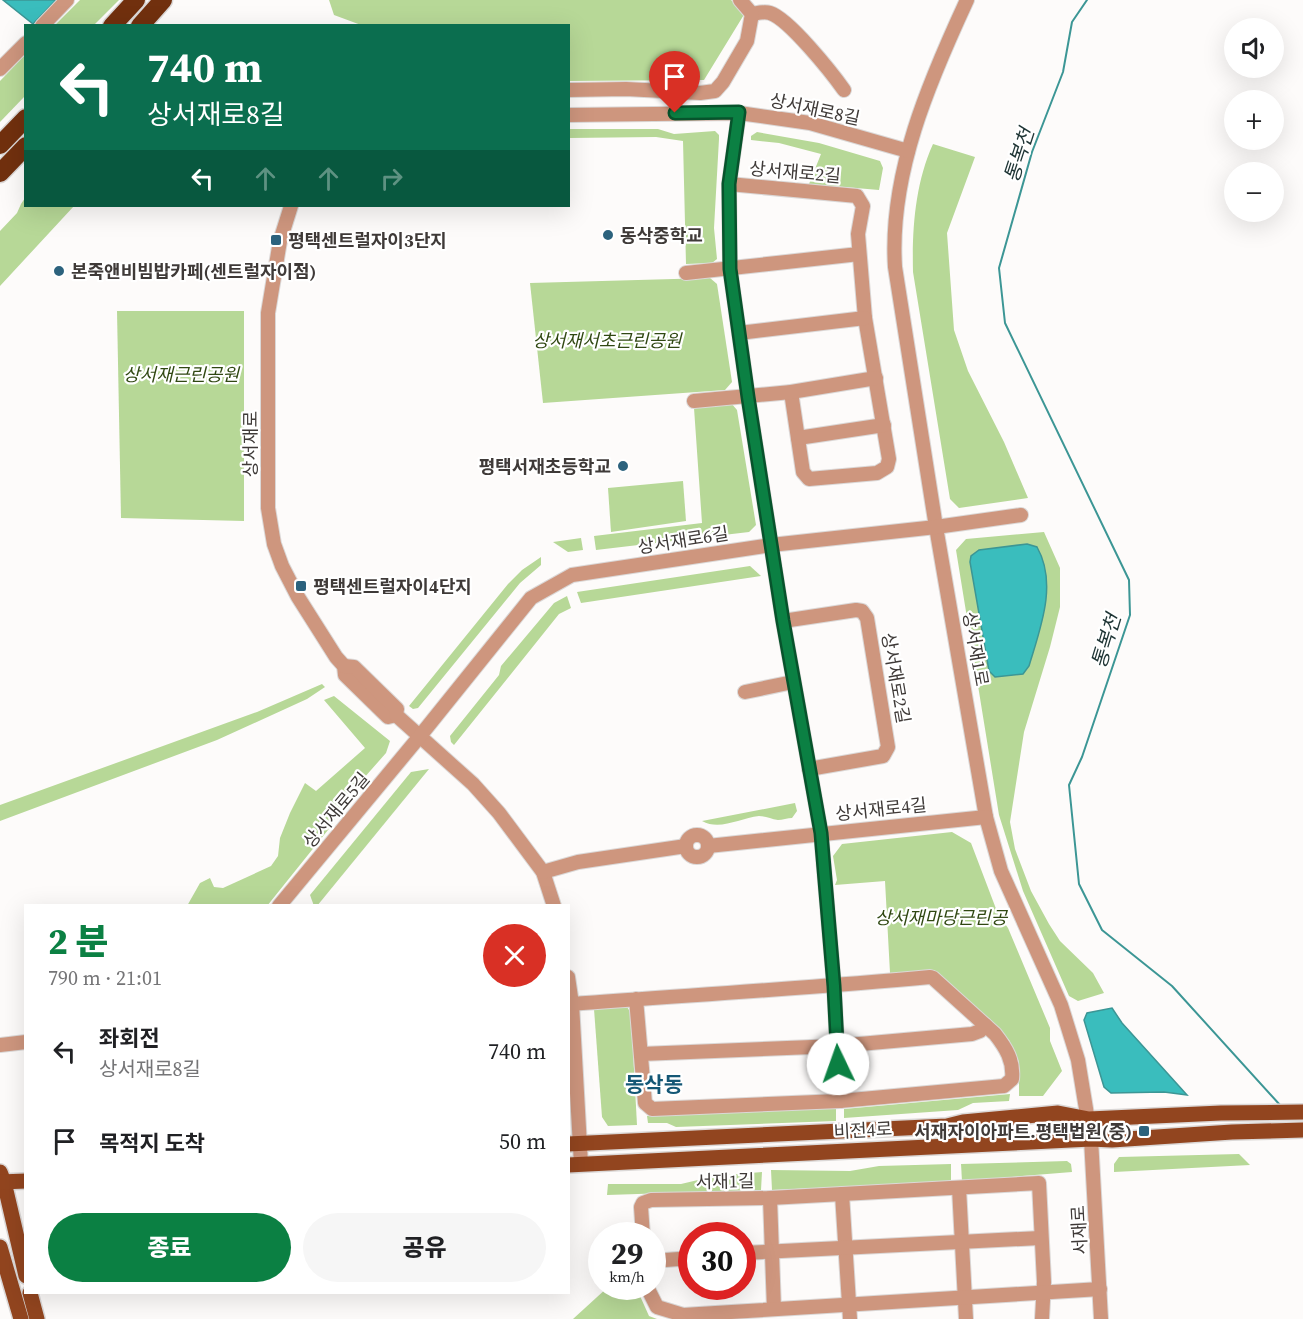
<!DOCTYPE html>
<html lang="ko">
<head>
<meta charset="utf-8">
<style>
  body { margin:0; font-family:"Source Serif 4","Noto Sans KR",serif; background:#f6f6f6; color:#202124; height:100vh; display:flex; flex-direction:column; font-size:22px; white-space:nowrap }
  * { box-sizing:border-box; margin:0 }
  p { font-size:20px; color:#757577 }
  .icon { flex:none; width:33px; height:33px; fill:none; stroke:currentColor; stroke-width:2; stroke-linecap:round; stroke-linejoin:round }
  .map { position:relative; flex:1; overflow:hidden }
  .drawer { position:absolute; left:24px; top:904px; width:546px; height:390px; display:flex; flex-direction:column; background:#fff; border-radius:0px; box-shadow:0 6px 24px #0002 }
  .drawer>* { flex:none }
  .hud { position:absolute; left:24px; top:24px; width:546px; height:183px; border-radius:0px; box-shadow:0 6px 24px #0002; background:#0b6e4f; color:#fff; overflow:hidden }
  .fabs { position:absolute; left:1224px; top:18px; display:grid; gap:12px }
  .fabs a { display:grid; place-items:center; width:60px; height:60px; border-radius:50%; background:#fff; box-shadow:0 6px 24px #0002; font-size:30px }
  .speed { position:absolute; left:588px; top:1222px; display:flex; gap:12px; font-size:30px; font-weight:700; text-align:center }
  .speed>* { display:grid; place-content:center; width:78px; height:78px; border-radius:50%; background:#fff; box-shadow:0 6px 24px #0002; line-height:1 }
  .speed small { font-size:15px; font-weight:400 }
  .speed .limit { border:9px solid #d22; background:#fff; color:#111 }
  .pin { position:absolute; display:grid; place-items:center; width:51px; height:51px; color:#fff; margin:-62px -26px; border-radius:50% 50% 50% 0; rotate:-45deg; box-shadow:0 0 6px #0007 }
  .pin .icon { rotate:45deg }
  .me { position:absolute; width:66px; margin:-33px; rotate:357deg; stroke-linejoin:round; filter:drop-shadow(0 0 4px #0008) }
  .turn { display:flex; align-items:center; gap:21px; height:126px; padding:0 24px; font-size:27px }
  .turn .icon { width:78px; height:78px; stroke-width:2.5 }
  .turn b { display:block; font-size:42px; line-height:51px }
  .lanes { display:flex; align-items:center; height:57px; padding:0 24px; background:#0003; justify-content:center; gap:30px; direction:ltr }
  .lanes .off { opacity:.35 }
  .round { display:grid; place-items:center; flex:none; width:63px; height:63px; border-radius:32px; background:#f6f6f6 }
  .overview { display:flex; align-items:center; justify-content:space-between; height:102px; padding:0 24px }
  h1 { font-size:36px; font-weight:800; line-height:45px; color:#0b8043 }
  .cta { display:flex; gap:12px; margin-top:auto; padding:12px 24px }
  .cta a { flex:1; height:69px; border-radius:36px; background:#0b8043; color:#fff; font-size:24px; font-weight:800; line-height:69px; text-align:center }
  .cta a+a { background:#f6f6f6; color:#202124 }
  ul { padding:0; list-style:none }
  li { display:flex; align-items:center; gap:18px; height:90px; padding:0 24px }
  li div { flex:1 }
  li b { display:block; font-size:22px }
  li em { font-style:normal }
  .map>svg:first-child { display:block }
</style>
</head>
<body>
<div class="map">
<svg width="1303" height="1319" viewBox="0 0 1303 1319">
  <rect width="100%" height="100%" fill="#fdfbfa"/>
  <!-- green -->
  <g fill="#b7d897">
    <path d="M80 0H119L94 25H55Z"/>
    <path d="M329 0H731L745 13 704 80 569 81 568 26 361 25 334 15Z"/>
    <path d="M25 55V96L0 122V81Z"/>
    <path d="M568 129H658L674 134 715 131 719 135V139L714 228 717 259 712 263 686 264 683 141 656 137 569 138Z"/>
    <path d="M757 132 819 143 880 161 883 168 879 190 809 184 821 154 779 143 751 140V136Z"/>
    <path d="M933 144 975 157 947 233 954 330 968 371 1004 442 1028 498 959 508 950 499 913 272C912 229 915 184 933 144Z"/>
    <path d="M25 198 26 206H74L0 286V231L17 213 21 204Z"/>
    <path d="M710 278 717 284 732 382 725 390 543 403 530 283Z"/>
    <path d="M117 311H244V521L121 518Z"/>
    <path d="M731 403 737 410 756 525 749 532 596 550 594 536 702 523 694 408Z"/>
    <path d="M683 481 686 521 611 532 608 488Z"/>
    <path d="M1044 532 1060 568V607L1050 647 1024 732 1010 822 1015 849 1031 891 1049 924 1060 941 1093 973 1104 993 1078 1001 1069 996 1023 891 999 815 956 550 966 539Z"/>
    <path d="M581 538 583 550 568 552 553 542Z"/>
    <path d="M541 557V565L520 583 418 708 413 709 409 706 508 584 522 570Z"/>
    <path d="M750 566 761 576 581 603 577 592Z"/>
    <path d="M567 596 571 608 559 614 454 745 451 742 450 736 499 675 501 666 554 603Z"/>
    <path d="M322 684 325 687 307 699 217 740 0 821V805L257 712Z"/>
    <path d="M334 696 390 741 386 753 341 804 332 825 267 906H187L200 883 210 878 214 887 223 888 271 866 278 856 280 838 290 813 305 783 316 791 365 748 324 700Z"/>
    <path d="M429 769 317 906H314L310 895 411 772Z"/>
    <path d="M795 803 797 811 792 818C788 818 782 820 778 820 771 819 766 816 759 816 740 818 720 831 702 821Z"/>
    <path d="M952 832 971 843 998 914 1008 928 1050 1028V1041L1062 1071 1043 1096H1019V1062L1009 1040 935 971 890 973 885 881 835 885 837 880 833 856 842 844Z"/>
    <path d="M627 1007 631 1013 637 1125 608 1126 602 1117 594 1009Z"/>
    <path d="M1010 1094 1009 1101 973 1103 958 1110 844 1118V1109Z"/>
    <path d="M836 1108V1121L676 1127 667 1123H648L647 1116Z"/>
    <path d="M1239 1154 1250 1165 1114 1172V1164L1119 1157Z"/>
    <path d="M1067 1161 1071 1164 1072 1172 962 1181 961 1164Z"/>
    <path d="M951 1164V1182L772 1190 771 1170 850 1171 879 1166Z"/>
    <path d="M762 1172 761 1190 607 1195 608 1184H681L715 1176Z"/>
    <path d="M608 1287H636L649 1316 657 1319H573Z"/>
  </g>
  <!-- water -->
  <g fill="#3abdbd" stroke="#3c9695" stroke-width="1.5">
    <path d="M3 0H56L33 24Z"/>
    <path d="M1027 544 1037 547C1058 584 1040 629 1029 666L1023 674 995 677 989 671 970 562 971 556 979 550Z"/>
    <path d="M1112 1008 1122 1023 1187 1095 1164 1092 1111 1093 1104 1087 1084 1020 1087 1013Z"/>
  </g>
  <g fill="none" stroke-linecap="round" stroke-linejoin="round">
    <!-- stream -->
    <path stroke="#3c9695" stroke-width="2" d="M1087 0 1072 22 1063 72 1032 152 999 268 1005 323 1129 580 1130 615 1082 757 1069 785 1079 884 1102 930 1172 986 1280 1105"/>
    <!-- minor casing -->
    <g stroke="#dbd8d7" stroke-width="16">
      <g id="minor">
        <path d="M967 0C929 82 889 174 895 267L936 527 986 817 1001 871 1061 1005 1078 1060 1091 1139 1101 1319"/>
        <path d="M752 14C758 13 764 11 770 13 789 19 832 73 844 90"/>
        <path d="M42 26 67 0"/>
        <path d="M0 69 26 43"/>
        <path d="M568 90 626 89 700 93 715 91 723 82 747 41 752 14 740 0"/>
        <path d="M739 113 729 184 730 269 748 397 783 621 821 833 834 986 840 1101"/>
        <path d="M568 115 739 113 810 123 908 151"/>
        <path d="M729 184 857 196 863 206 858 234 865 318 889 459 887 467 877 473 809 479 803 472 791 392"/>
        <path d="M291 206 280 241 268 313V508L274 544 282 566 298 597 336 657 344 666 345 675 388 717 396 715"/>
        <path d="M686 273 859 254"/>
        <path d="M739 333 865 318"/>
        <path d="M694 401 791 392 876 378"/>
        <path d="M798 438 884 425"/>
        <path d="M783 621 856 610 862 611 867 618 888 747 883 756 809 769"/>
        <path d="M344 666 354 667 397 709 396 715 473 784 499 813 543 872 554 906"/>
        <path d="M745 692 793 682"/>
        <circle cx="697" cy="846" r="11"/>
        <path d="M708 846 986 817"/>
        <path d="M543 872 578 862 686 846"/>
        <path d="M279 906 420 736 531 598 572 575 771 545 936 527 1021 515"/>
        <path d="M568 977 572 1004 581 1164"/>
        <path d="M572 1004C692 995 811 988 930 977L933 978 995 1034C1006 1048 1014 1061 1012 1079L1004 1086 840 1101 652 1109 645 1103 636 999"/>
        <path d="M0 1045 26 1042"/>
        <path d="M641 1054 837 1046 972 1034 980 1031 985 1025"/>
        <path d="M959 1188 966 1319"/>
        <path d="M842 1194 850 1319"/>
        <path d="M770 1198 774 1309"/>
        <path d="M643 1236 641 1207 643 1203 651 1200 770 1198 1039 1183 1044 1282 1042 1319"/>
        <path d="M742 1253 1040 1238"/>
        <path d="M652 1261 692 1258"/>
        <path d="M647 1287 657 1307 683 1315 1100 1289"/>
      </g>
    </g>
    <!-- major casing -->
    <g stroke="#dbd8d7" stroke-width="18">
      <g id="major">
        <path d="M568 1144 947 1126 963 1122 1058 1113 1089 1119 1221 1113 1303 1112"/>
        <path d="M568 1165 1091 1139 1112 1140 1232 1132 1303 1130"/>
        <path d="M0 1172 4 1182 26 1276"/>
        <path d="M0 1182 26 1181"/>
        <path d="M0 1247 21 1319"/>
        <path d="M30 1293 37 1319"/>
      </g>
    </g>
    <!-- highway casing -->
    <g stroke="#dbd8d7" stroke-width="21">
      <g id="highway">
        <path d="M112 26 136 0"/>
        <path d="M140 26 163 0"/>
        <path d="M0 145 26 118"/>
        <path d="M0 173 26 146"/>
      </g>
    </g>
    <!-- minor -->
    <use href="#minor" stroke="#ce967e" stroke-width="14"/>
    <!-- major -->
    <use href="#major" stroke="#92451f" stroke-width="15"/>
    <!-- highway -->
    <use href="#highway" stroke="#71300e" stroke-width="18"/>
  </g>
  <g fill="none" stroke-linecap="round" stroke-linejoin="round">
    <!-- route casing -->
    <g stroke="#07532c" stroke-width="15">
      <path id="route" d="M675 113 739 112 729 184 730 269 748 397 783 621 821 833 834 986 838 1064"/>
    </g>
    <!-- route -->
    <use href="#route" stroke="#0b8043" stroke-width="10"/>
  </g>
  <!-- markers -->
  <g fill="#2c627d" stroke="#fff" stroke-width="2">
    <circle cx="608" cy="235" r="6"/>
    <rect x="270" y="234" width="12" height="12" rx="3"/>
    <circle cx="59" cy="271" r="6"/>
    <circle cx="623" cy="466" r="6"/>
    <rect x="295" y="580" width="12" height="12" rx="3"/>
    <rect x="1138" y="1125" width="12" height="12" rx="3"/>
  </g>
  <g text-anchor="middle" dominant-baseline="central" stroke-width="4.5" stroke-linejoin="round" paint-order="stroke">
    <!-- street labels -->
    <g font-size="18" fill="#3f3a38" stroke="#fff">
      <text transform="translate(815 109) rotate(12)">상서재로8길</text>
      <text transform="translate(795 172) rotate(5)">상서재로2길</text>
      <text transform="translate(250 444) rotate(-90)">상서재로</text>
      <text transform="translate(683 540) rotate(-9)">상서재로6길</text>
      <text transform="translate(976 649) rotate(80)">상서재1로</text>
      <text transform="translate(896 678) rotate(80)">상서재로2길</text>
      <text transform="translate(881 809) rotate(-6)">상서재로4길</text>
      <text transform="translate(336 810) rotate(-50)">상서재로5길</text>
      <text transform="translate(863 1130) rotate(-3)">비전4로</text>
      <text transform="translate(725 1181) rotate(-1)">서재1길</text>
      <text transform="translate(1079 1230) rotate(-93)">서재로</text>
    </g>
    <!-- poi labels -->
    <g font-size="18" font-weight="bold" fill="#3f3a38" stroke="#fff" text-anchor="start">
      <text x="620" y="235">동삭중학교</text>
      <text x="288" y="240">평택센트럴자이3단지</text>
      <text x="71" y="271">본죽앤비빔밥카페(센트럴자이점)</text>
      <text x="611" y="466" text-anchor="end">평택서재초등학교</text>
      <text x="313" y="586">평택센트럴자이4단지</text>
      <text x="1132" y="1131" text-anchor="end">서재자이아파트.평택법원(중)</text>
    </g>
    <!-- park labels -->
    <g font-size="18" font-style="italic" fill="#304812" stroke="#fff">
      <text x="607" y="340">상서재서초근린공원</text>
      <text x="181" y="374">상서재근린공원</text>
      <text x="941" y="917">상서재마당근린공</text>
    </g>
    <!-- water labels -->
    <g font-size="20" font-style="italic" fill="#1e3434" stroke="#fff">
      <text transform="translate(1019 155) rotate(-72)">통복천</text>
      <text transform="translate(1106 641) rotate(-73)">통복천</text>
    </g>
    <!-- quarter labels -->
    <g font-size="21" font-weight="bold" fill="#145775" stroke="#fff">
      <text x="654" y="1084">동삭동</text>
    </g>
  </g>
</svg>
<div class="fabs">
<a><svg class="icon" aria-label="sound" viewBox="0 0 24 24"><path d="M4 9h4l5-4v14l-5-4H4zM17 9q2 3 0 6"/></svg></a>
<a>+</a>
<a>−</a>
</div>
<div class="speed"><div>29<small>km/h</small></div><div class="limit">30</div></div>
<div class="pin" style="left:675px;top:113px;background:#d93025"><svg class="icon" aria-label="arrive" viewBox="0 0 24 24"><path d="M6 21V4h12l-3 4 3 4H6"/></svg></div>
<svg class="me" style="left:838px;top:1064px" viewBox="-20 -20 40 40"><circle r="19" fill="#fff"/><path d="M0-13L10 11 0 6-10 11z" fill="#0b8043"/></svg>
<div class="hud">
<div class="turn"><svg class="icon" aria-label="left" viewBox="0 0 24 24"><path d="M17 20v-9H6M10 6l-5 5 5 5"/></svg><div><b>740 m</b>상서재로8길</div></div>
<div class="lanes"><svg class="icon" aria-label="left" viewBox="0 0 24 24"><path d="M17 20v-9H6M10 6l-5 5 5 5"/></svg><svg class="icon off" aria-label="ahead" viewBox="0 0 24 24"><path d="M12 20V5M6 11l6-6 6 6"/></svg><svg class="icon off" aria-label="ahead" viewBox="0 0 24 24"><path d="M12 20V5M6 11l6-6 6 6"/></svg><svg class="icon off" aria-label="right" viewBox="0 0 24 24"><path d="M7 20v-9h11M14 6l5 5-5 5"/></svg></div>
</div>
<section class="drawer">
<div class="overview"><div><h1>2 분</h1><p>790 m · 21:01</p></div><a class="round" style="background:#d93025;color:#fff"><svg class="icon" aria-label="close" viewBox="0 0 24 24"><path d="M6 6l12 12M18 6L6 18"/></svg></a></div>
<ul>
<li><svg class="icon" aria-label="left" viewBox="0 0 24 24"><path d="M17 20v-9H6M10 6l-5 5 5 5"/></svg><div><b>좌회전</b><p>상서재로8길</p></div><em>740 m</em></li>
<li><svg class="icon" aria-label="arrive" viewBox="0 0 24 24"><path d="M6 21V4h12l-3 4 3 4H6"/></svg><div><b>목적지 도착</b></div><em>50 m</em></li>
</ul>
<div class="cta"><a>종료</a><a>공유</a></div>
</section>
</div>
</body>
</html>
